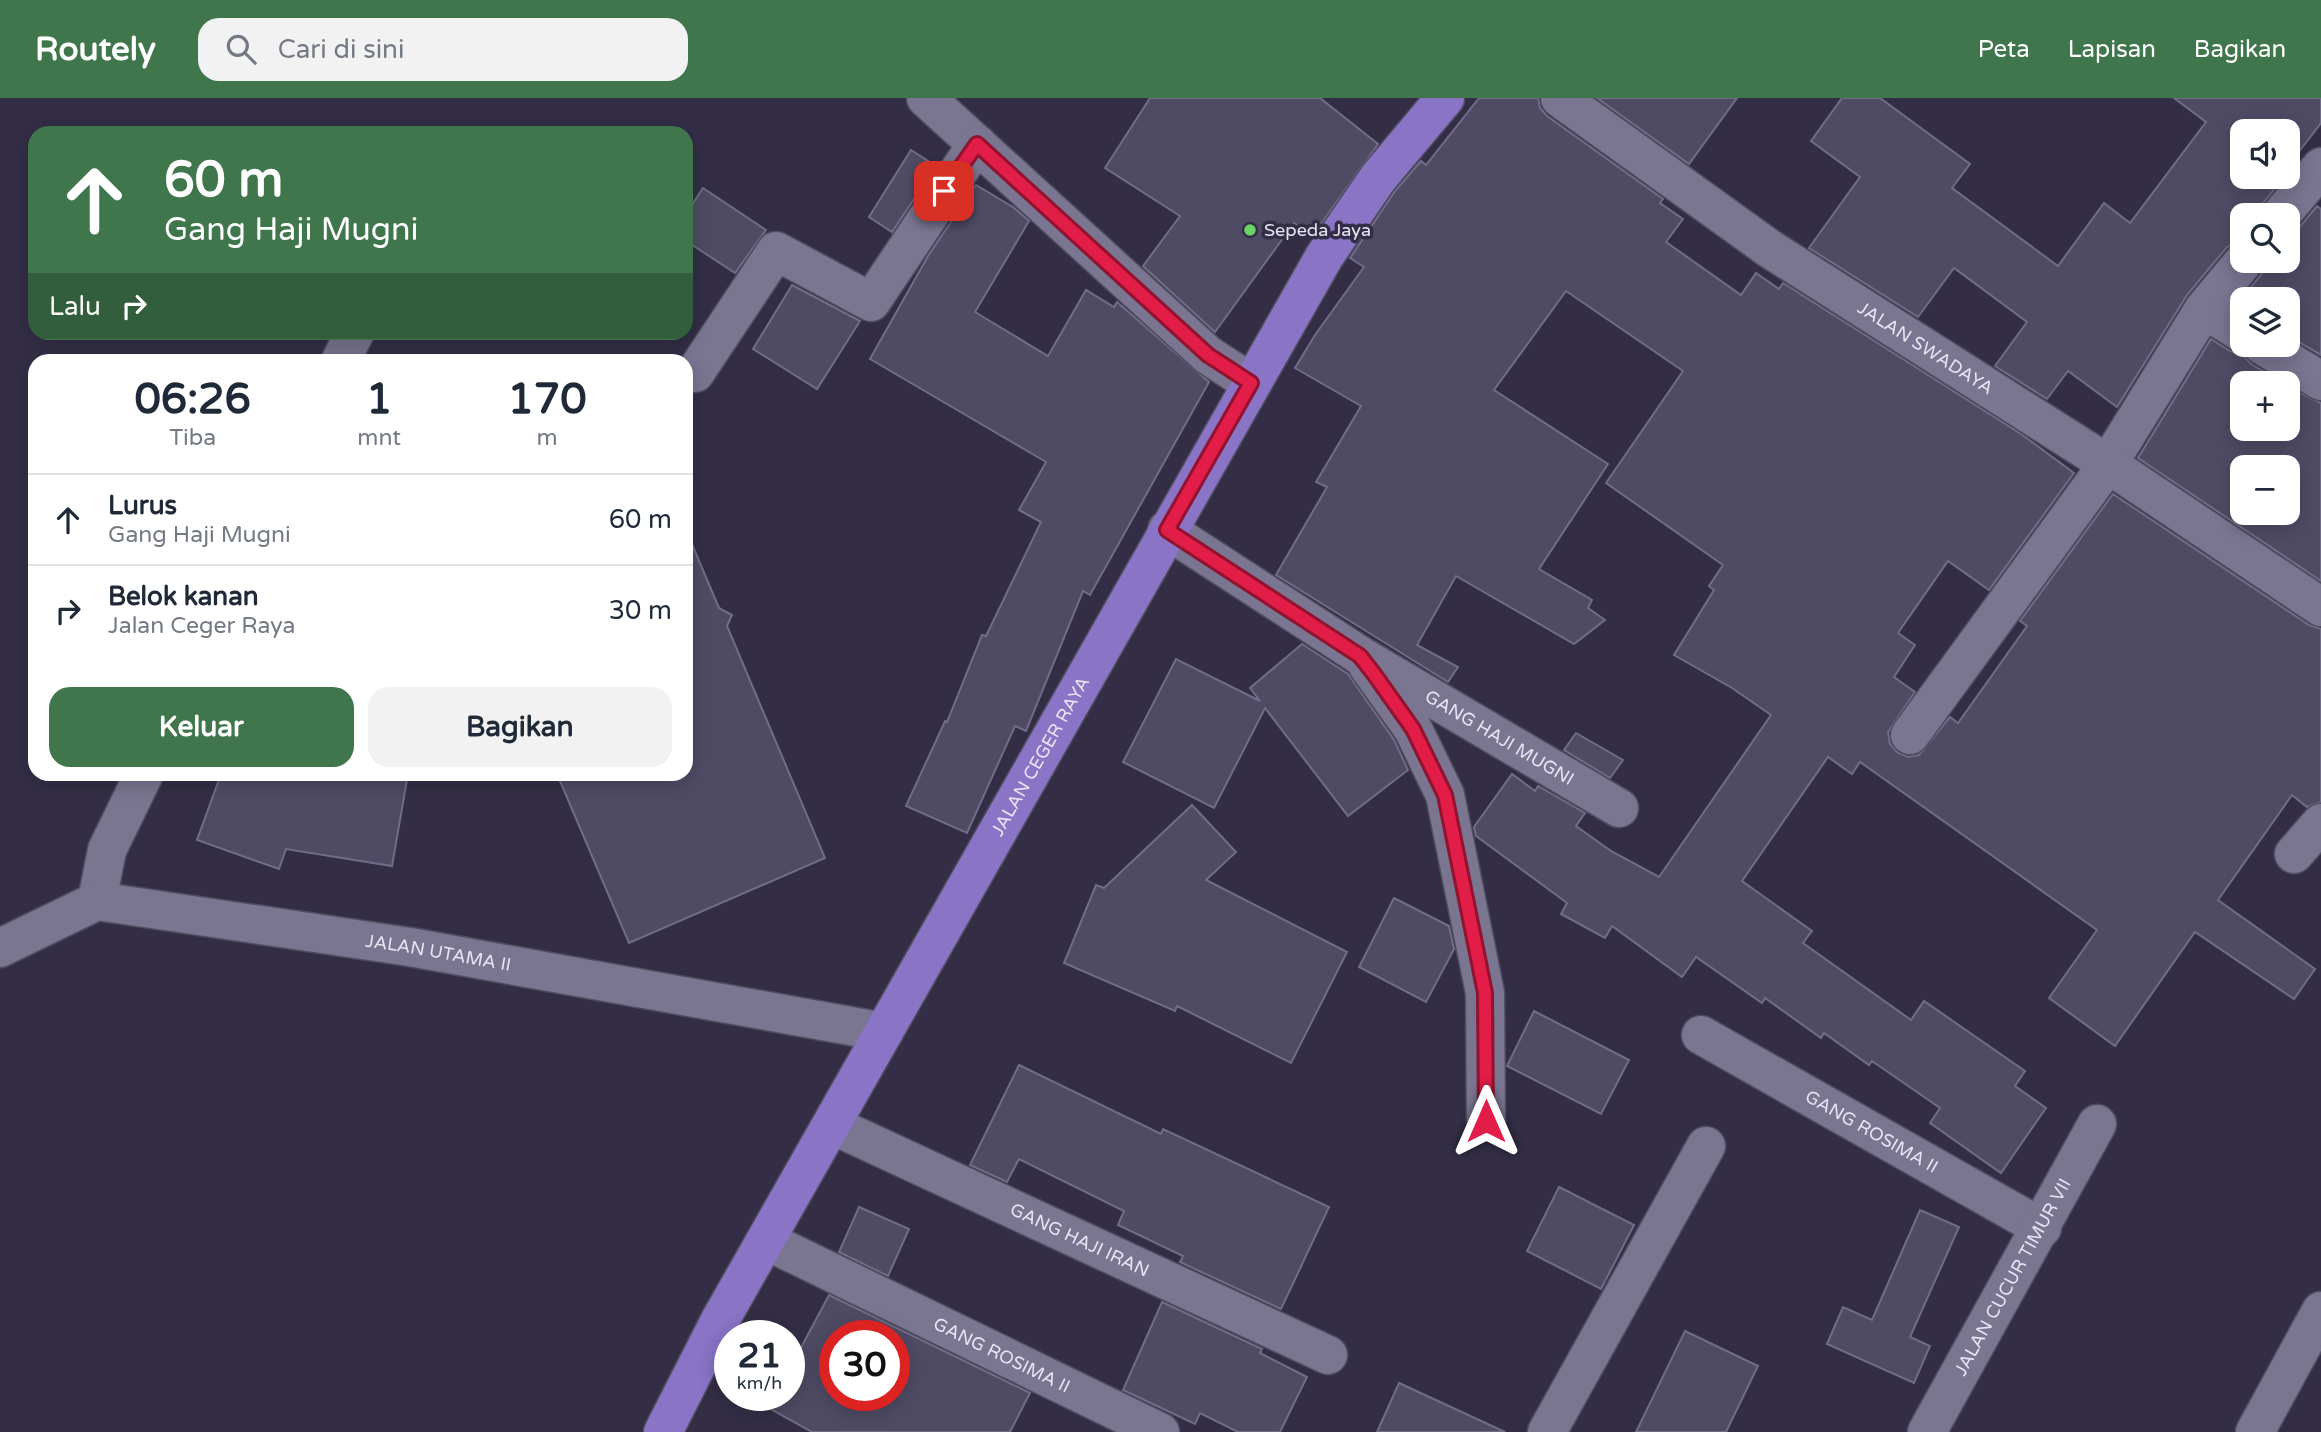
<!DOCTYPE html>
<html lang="id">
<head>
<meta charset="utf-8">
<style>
  body { margin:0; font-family:"Varela Round",sans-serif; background:#f2f2f3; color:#1f2937; height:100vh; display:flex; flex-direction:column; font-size:26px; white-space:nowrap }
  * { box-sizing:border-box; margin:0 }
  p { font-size:23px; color:#747a83 }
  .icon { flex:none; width:38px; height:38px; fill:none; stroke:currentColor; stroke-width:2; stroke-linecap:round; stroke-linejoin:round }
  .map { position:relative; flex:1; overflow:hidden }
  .drawer { position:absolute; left:28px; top:256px; width:665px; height:427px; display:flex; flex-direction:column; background:#fff; border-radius:21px; box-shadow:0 4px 18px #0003 }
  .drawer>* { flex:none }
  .hud { position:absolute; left:28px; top:28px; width:665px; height:214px; border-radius:21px; box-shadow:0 4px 18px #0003; background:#40764c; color:#fff; overflow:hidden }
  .fabs { position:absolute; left:2230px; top:21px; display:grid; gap:14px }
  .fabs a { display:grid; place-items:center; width:70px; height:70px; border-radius:14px; background:#fff; box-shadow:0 4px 18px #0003; font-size:35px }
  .speed { position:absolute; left:714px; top:1222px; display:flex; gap:14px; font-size:35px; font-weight:700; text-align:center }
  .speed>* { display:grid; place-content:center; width:91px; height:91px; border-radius:50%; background:#fff; box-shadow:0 4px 18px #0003; line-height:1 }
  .speed small { font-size:18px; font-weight:400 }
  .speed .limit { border:10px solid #d22; background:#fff; color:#111 }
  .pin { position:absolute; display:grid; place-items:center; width:60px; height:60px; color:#fff; margin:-30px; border-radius:14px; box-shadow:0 4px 10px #0006 }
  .me { position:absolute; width:77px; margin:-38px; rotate:0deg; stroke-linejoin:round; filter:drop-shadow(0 0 5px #0008) }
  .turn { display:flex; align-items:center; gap:24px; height:147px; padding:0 21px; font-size:32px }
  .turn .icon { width:91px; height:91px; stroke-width:2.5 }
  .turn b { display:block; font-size:49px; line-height:60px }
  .then { display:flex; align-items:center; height:66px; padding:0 21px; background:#0003; gap:14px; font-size:26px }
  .eta { display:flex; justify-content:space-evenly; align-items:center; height:119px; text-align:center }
  .eta b { font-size:42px; font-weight:700; line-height:49px }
  .button { display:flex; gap:14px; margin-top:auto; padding:14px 21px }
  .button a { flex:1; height:80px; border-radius:21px; background:#40764c; color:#fff; font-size:28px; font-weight:700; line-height:80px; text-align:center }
  .button a+a { background:#f2f2f3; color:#1f2937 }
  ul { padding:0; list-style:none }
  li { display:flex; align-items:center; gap:21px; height:91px; padding:0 21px; border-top:2px solid #e0e1e3 }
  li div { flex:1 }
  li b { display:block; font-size:26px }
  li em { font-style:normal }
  header { display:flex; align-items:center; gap:42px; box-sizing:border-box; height:98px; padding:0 35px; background:#40764c; color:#fff }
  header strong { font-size:33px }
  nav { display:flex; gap:38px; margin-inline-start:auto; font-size:24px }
  .search { width:490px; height:63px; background:#f2f2f3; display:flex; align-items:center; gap:18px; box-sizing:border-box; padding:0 24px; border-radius:21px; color:#747a83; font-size:26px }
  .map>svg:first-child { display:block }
</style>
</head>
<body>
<header>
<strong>Routely</strong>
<div class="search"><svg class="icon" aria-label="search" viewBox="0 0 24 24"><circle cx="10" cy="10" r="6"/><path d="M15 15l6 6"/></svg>Cari di sini</div>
<nav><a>Peta</a><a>Lapisan</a><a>Bagikan</a></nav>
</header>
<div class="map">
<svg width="2321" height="1334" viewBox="0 0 2321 1334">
  <rect width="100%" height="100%" fill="#332e46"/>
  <!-- building -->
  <g fill="#4f4b65" stroke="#716c87" stroke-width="2" fill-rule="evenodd">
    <path d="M1150 0H1320L1378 46 1313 137 1294 125 1215 234 1143 168 1180 118 1105 70Z"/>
    <path d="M1479 0H1538L1540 10 1547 18 1663 101 1660 105 1683 121 1666 144 1741 197 1756 175 1779 191 1783 185 2021 336 2074 375 1989 492 1948 463 1898 535 1915 547 1894 579 1915 594 1888 634 1890 646 1898 655 1908 659 1919 657 1950 619 1958 625 2027 528 2020 523 2113 396 2309 527 2321 531V704L2307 709 2292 697 2218 802 2315 871 2294 901 2195 834 2115 948 2049 900 2097 832 1860 664 1852 676 1828 659 1742 783 1812 833 1803 845 1911 922 1924 903 2025 973 2015 988 2046 1010 2001 1075 1930 1025 1940 1010 1872 963 1869 967 1824 935 1821 940 1765 900 1762 905 1696 859 1682 879 1612 828 1605 840 1561 816 1567 805 1476 738 1474 729 1512 676 1535 693 1538 688 1585 715 1576 728 1611 753 1659 779 1771 617 1732 590 1674 557 1714 492 1709 488 1723 467 1606 385 1683 273 1566 193 1494 292 1608 366 1539 471 1592 502 1588 510 1605 522 1574 546 1456 478 1417 547 1458 569 1448 584 1276 477 1327 389 1316 384 1361 308 1295 270 1315 237 1364 169 1350 160 1395 93 1421 63 1426 67Z"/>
    <path d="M1597 0H1737L1689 66Z"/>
    <path d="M1842 0H1880L1970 66 1952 90 2058 168 2104 105 2130 125 2206 24 2174 0H2321V25L2287 69V33H2242V79H2280L2278 82 2280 84 2264 104 2260 117H2242V142L2227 149 2187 197 2117 309 2068 273 2047 301 1995 268 2027 224 1954 170 1918 219 1809 150 1860 79 1811 43Z"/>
    <path d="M911 52 936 68 892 134 869 119Z"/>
    <path d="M976 87 1013 109 1029 123 975 214 1048 258 1086 192 1114 209 1117 204 1209 284 1090 497 1083 493 1026 633 1015 628 967 735 906 708 945 623 947 624 982 537 986 538 1041 424 1019 412 1046 364 870 261 928 158Z"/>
    <path d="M703 90 766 132 735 175 686 143V116Z"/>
    <path d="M2317 108 2321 111V257L2287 237V201H2242V209L2237 206 2261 177 2265 163H2287V138L2298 131Z"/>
    <path d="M792 187 860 223 817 291 753 251Z"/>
    <path d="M2211 241 2230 253 2243 257 2251 266 2283 285H2242V331H2287V288L2321 305V483L2138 360ZM2242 369H2287V415H2242Z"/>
    <path d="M686 432 719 510 732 517 727 528 825 760 629 845 557 676H686Z"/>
    <path d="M1302 546 1348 576 1394 642 1408 672 1348 718 1265 610 1214 710 1123 664 1176 561 1260 603 1250 590Z"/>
    <path d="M1576 635 1623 662 1610 680 1564 652Z"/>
    <path d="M221 676H408L392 768 286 751 279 771 197 742Z"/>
    <path d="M1192 707 1236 754 1206 782 1347 854 1291 965 1177 908 1175 913 1064 865 1096 787 1104 790Z"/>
    <path d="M1394 800 1449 828 1454 851 1426 904 1359 869Z"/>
    <path d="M1534 913 1629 962 1601 1016 1507 968Z"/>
    <path d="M1019 967 1161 1036 1163 1031 1329 1109 1281 1211 1180 1164 1183 1158 1118 1127 1124 1113 1019 1061 1007 1084 970 1067Z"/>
    <path d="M1559 1089 1634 1127 1601 1191 1527 1153Z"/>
    <path d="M859 1109 909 1131 888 1178 839 1154Z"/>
    <path d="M1920 1112 1959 1129 1910 1239 1930 1248 1914 1285 1827 1246 1843 1209 1872 1222Z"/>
    <path d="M829 1197 1030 1295 1010 1334H812L769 1310 776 1297H789V1272ZM835 1237H894V1297H835Z"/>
    <path d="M1162 1204 1262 1251 1260 1255 1307 1279 1280 1334H1238L1200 1315 1195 1326 1123 1292Z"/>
    <path d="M1685 1233 1758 1268 1726 1334H1636Z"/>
    <path d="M1399 1285 1505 1334H1377Z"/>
  </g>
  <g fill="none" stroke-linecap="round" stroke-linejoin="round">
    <!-- minor casing -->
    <g stroke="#504c60" stroke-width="41">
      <g id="minor">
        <path d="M926 0 1208 257 1251 285"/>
        <path id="s1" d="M1560 0 1770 151 2108 366 2204 211 2242 235"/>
        <path d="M2281 117 2321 69"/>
        <path d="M2204 211 2244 163"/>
        <path d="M2262 247 2321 283"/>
        <path d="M341 262 355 234"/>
        <path d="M695 275 776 153 871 204 977 46"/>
        <path id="s2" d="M1167 432 1361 558 1619 710"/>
        <path d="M1368 568 1413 631 1445 697 1485 895 1486 1023"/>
        <path d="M1910 637 2108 366 2321 509"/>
        <path d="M2294 756 2321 725"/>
        <path d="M97 803 107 752 144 676"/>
        <path id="s3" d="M0 850 97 803 410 849 884 934"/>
        <path id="s4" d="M1701 937 2042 1130"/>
        <path id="s5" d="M832 1027 1328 1257"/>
        <path id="s6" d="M767 1143 1160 1334"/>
        <path d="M1547 1334 1706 1048"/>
        <path id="s7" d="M1927 1334 2097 1026"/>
        <path d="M2255 1334 2321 1213"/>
      </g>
    </g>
    <!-- major casing -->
    <g stroke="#504c60" stroke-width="41">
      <g id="major">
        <path id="s8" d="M663 1334 719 1224 1324 159 1378 80 1445 0"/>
      </g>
    </g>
    <!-- minor -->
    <use href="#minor" stroke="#7a7591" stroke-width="38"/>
    <!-- major -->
    <use href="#major" stroke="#8974c6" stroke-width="38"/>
  </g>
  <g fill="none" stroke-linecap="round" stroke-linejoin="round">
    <!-- route casing -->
    <g stroke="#92132f" stroke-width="18">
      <path id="route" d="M944 93 977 46 1208 257 1251 285 1167 432 1360 558 1374 576 1413 631 1445 697 1480 870 1485 895 1486 1023"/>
    </g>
    <!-- route -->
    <use href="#route" stroke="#e11d48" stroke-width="12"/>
  </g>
  <!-- markers -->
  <circle fill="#68d465" stroke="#332e46" stroke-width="2.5" cx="1250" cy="132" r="7"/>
  <g text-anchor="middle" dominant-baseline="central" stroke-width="7" stroke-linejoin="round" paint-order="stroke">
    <!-- poi labels -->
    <g font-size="18" fill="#e7e5f4" stroke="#332e46" text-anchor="start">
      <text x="1264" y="132">Sepeda Jaya</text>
    </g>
    <!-- street labels -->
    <g font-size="18" fill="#e7e5f4" stroke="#332e46">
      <text stroke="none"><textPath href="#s1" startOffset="443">JALAN SWADAYA</textPath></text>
      <text stroke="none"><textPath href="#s2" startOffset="392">GANG HAJI MUGNI</textPath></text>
      <text stroke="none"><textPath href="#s8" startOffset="774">JALAN CEGER RAYA</textPath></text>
      <text stroke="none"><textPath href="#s3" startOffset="453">JALAN UTAMA II</textPath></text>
      <text stroke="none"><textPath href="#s4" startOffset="196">GANG ROSIMA II</textPath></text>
      <text stroke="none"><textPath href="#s5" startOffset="273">GANG HAJI IRAN</textPath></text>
      <text stroke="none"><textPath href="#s7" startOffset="177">JALAN CUCUR TIMUR VII</textPath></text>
      <text stroke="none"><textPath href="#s6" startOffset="261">GANG ROSIMA II</textPath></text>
    </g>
  </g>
</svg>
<div class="fabs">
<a><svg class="icon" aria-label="sound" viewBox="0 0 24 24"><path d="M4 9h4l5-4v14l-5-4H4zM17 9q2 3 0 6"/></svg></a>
<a><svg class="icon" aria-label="search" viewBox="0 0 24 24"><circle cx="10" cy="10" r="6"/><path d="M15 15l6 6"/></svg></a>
<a><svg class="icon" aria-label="layers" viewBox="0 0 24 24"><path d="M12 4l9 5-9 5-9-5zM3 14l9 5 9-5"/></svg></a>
<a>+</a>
<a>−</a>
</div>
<div class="speed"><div>21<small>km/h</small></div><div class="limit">30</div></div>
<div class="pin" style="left:944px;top:93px;background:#d93025"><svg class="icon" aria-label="arrive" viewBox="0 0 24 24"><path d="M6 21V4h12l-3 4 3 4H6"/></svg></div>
<svg class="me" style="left:1486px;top:1023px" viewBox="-20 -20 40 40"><path d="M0-17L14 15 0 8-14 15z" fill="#e11d48" stroke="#fff" stroke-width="4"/></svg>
<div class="hud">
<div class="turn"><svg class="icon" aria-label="ahead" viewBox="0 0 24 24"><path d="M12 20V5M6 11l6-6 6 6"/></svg><div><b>60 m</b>Gang Haji Mugni</div></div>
<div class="then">Lalu<svg class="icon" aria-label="right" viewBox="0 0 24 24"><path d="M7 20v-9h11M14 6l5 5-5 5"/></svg></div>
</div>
<section class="drawer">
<div class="eta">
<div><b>06:26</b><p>Tiba</p></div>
<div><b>1</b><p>mnt</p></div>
<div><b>170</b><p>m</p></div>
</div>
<ul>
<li><svg class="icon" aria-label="ahead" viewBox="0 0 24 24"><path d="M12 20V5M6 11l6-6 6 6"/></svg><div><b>Lurus</b><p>Gang Haji Mugni</p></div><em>60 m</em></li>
<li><svg class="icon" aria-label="right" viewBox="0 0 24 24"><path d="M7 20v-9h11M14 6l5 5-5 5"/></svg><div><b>Belok kanan</b><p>Jalan Ceger Raya</p></div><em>30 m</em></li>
</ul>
<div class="button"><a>Keluar</a><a>Bagikan</a></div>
</section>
</div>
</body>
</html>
